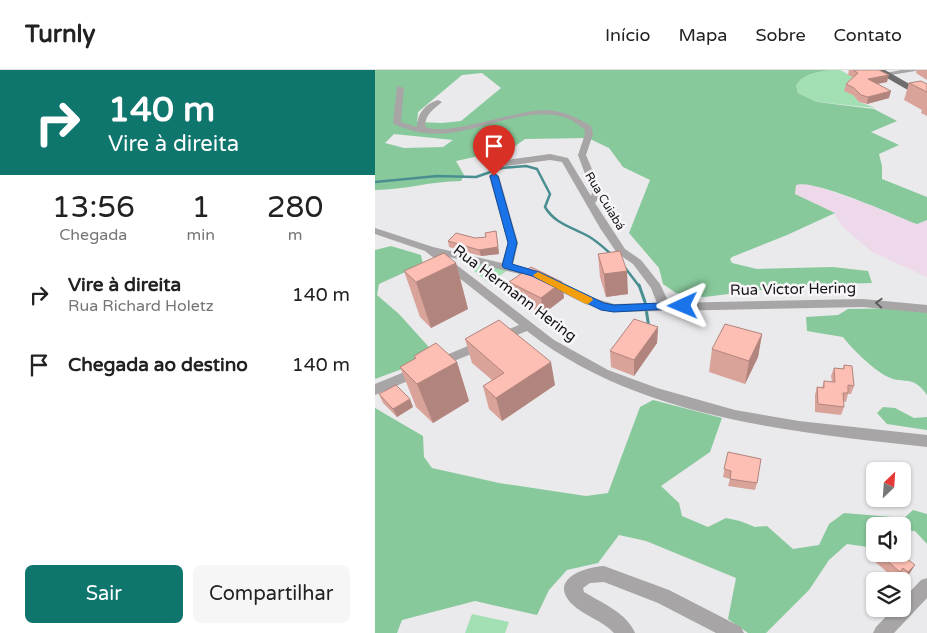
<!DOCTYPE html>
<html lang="pt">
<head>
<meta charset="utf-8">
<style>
  body { margin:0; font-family:"Varela Round",sans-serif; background:#f6f6f6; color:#222; height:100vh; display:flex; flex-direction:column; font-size:19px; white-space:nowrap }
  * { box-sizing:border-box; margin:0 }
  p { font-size:16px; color:#767676 }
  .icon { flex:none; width:28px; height:28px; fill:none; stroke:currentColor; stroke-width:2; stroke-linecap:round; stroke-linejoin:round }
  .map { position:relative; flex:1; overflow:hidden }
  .panel { display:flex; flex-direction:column; background:#fff; width:375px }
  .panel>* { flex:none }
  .banner { background:#0f766e; color:#fff; overflow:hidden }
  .needle { width:32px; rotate:25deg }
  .buttons { position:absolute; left:491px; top:392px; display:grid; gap:10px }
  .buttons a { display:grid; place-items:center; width:45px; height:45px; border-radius:8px; background:#fff; box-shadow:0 1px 4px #0004; font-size:25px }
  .pin { position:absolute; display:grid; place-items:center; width:42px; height:42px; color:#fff; margin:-51px -21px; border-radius:50% 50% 50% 0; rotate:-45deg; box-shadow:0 0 5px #0007 }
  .pin .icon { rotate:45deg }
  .me { position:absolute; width:55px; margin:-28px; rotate:269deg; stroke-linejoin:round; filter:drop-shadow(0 0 4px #0008) }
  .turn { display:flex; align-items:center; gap:18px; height:105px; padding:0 25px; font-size:22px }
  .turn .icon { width:65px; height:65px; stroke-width:2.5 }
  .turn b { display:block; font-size:35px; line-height:42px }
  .eta { display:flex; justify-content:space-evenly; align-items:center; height:85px; text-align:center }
  .eta b { font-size:30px; font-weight:600; line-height:35px }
  .button { display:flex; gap:10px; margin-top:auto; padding:10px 25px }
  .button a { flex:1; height:58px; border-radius:8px; background:#0f766e; color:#fff; font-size:20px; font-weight:600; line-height:58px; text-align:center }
  .button a+a { background:#f6f6f6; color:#222 }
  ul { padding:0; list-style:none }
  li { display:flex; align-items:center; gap:15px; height:70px; padding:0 25px }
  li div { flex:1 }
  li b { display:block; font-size:19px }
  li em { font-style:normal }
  header { display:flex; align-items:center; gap:30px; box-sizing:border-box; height:70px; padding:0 25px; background:#fff; border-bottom:1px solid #e0e0e0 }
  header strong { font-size:24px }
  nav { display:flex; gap:28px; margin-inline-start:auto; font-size:18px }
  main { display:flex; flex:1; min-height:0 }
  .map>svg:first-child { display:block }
</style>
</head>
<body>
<header>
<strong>Turnly</strong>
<nav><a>Início</a><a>Mapa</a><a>Sobre</a><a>Contato</a></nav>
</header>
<main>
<section class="panel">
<div class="banner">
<div class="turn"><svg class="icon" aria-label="right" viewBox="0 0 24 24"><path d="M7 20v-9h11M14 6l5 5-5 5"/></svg><div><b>140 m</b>Vire à direita</div></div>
</div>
<div class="eta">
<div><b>13:56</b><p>Chegada</p></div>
<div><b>1</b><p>min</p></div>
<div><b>280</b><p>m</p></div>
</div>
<ul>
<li><svg class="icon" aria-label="right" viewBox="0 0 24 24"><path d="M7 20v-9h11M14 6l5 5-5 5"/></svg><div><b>Vire à direita</b><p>Rua Richard Holetz</p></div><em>140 m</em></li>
<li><svg class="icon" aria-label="arrive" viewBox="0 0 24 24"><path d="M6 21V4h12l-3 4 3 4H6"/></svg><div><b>Chegada ao destino</b></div><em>140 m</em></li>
</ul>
<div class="button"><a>Sair</a><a>Compartilhar</a></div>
</section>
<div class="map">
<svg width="552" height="563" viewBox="0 0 552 563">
  <rect width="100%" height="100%" fill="#eae9ec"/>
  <!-- medical -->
  <path fill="#edd9e9" d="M425 113 438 115 489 133 542 154 552 150V207L497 182 467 156 459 143 420 124 421 115Z"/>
  <!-- green -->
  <g fill="#a2e0b3">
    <path d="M456 0H465L482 9 478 25 484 32 501 38 442 32 423 23 421 16C428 3 443 2 456 0Z"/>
    <path d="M99 192 133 200 114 213 93 196 95 193Z"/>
    <path d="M97 544 134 552 130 563H90Z"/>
  </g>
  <!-- forest -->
  <g fill="#88c99b" fill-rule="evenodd">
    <path d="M0 0H456C443 2 428 3 421 16L423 23 442 32 499 39 522 51 496 62 524 75 504 84 507 96V109L552 127V150L542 154C521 146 438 108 421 115L420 124 460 143 412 165 357 187 355 189 357 193 382 199 458 197 493 201 497 213 429 215 329 227 301 223 288 214 284 198 254 163 275 110 248 97 234 78 213 68 150 69 136 79 81 91 89 105 86 111C57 111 29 120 0 120ZM107 3 126 18 86 51 67 53 42 52 43 42 87 5ZM19 64 78 70 68 77 29 78 10 73Z"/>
    <path d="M16 176 46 185 48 194 4 214 2 225 24 244 62 286 0 309V180Z"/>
    <path d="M530 238 552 242V325C537 303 529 316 511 306 498 299 477 279 468 267L432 261 431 247 463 245 473 239Z"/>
    <path d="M278 330 347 348 335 382 286 416 304 433 307 446 333 457 351 448 365 451 380 457 392 456 418 479 444 475 454 454 469 443 529 448 538 440 552 444V474L540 461 528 460V456H500V478L472 474 454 490 434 520 391 563H373L353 549 361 508 271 471 244 465 223 493 192 500 174 520 162 545 100 531 27 550 22 563H0V338L48 366 49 387 57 398 124 413 211 426 233 423 265 337Z"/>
    <path d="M508 337 520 338 539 348 552 347V360L512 354 502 343Z"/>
  </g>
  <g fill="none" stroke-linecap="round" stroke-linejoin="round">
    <!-- stream-far1 -->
    <g stroke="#498e91" stroke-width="2.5">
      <path d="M0 112 62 106 101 107 127 98 151 96 162 99 175 124 170 137C180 154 197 157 213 166 222 171 229 178 236 184"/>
      <path d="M248 195 264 216"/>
    </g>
    <!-- stream -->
    <path stroke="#498e91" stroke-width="3" d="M264 215 270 232 274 258"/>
    <!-- minor -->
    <g fill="#a7a5a5" fill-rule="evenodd">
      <path d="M526 0H546L510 6 506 4Z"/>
      <path d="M22 16 29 18 26 52 42 57C42 44 50 34 63 30L67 32C58 40 51 43 50 56 66 69 147 38 173 40 190 42 201 47 216 56L218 64 211 85 227 123 220 133 250 179 266 190 285 214 294 233 488 229 552 235V243L488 237 239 242 210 234 157 207 70 186 179 270 233 300 282 318 360 340 424 351 552 365V377C417 362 262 348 152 261L67 296H59L57 293 59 290 144 255 50 181 0 164V158L58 177 127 193 133 173 114 106 116 104 124 106 143 173 138 195 165 202 218 228 239 234 282 233 276 218 258 194 242 183 225 158 187 92 175 90 124 97 120 94 124 91 175 84 193 88 216 126 217 123 203 85 210 64 209 59C203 55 196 49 189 47 138 33 85 78 32 59 27 57 22 56 18 53Z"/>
      <path d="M44 296 49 298 50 301 49 304 0 325V314Z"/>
      <path d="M229 496 294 520 366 557 369 563H341L283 533 229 512 215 513 208 518 209 522C227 533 252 543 260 563H239C227 550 209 546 197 534 173 509 210 497 229 496Z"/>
      <path d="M552 508V528L519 563H498L501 557 518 539H528V529L546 510Z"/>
    </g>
    <!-- major -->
    <path fill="#6f6c6d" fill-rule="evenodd" d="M498 0H510L552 24V31Z"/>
  </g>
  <!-- wall -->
  <g fill="#daa39a">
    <path d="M474 0H504L512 12 502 14 514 28 492 34 484 32 478 25 469 21 471 14 478 7 473 5Z"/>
    <path d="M542 0H552V10L541 3Z"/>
    <path d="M534 13 552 14V46L546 43 547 40 529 30Z"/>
    <path d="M100 168H122L124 184 106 186 74 177 73 171Z"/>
    <path d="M223 184 253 224 231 227 225 207Z"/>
    <path d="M81 193 93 239 56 258 45 247 29 201Z"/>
    <path d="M134 212H187L189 228 168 244 137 227Z"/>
    <path d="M283 257 282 273 259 306 236 297 235 281Z"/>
    <path d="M387 264 383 287 370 314 334 302 337 279Z"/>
    <path d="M90 269 180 315 127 351 114 339 108 316 117 310 97 293Z"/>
    <path d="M39 286 82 292 94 331 58 353 41 337 25 297 40 289Z"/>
    <path d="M469 295 479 316 476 324H473L471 332 468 331 469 337 466 345 440 342V325L442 317 447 318 449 311 457 312 456 306 459 298 468 299Z"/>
    <path d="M4 324 38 337 22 347 8 333Z"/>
    <path d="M353 382 382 413 380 420 353 416 355 409 348 407Z"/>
    <path d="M501 484H526L535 503 529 509 524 505 520 509 498 490Z"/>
  </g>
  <!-- shaded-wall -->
  <g fill="#b1857d">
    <path d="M514 5 512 12 491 16 493 9Z"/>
    <path d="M516 21 514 28 492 34 493 27Z"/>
    <path d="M121 161 124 184 106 186 104 180Z"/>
    <path d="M81 193 93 239 56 258 41 212Z"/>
    <path d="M252 201 253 224 231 227 229 204Z"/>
    <path d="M187 212 189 228 168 244 166 228Z"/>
    <path d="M283 257 282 273 259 306V290Z"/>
    <path d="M387 264 383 287 370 314 374 291Z"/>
    <path d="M82 292 94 331 58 353 42 314Z"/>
    <path d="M176 292 180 315 127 351 121 328Z"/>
    <path d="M35 329 38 337 22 347 18 339Z"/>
    <path d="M540 495 535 503 529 509 533 502Z"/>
  </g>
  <!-- building -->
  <g fill="#fdbeb3" stroke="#b1857d">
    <path d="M478 0H504L514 5 493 9 516 21 493 27 486 25 479 18 471 14 483 3Z"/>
    <path d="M546 11 552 14V22L534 13Z"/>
    <path d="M121 161 123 177 104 180 73 171 81 163 100 168 111 167 110 163Z"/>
    <path d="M245 181 252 201 229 204 223 184Z"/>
    <path d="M69 183 81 193 41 212 29 201Z"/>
    <path d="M156 197 187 212 166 228 134 212Z"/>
    <path d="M259 249 283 257 259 290 235 281Z"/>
    <path d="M124 250 176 292 121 328 108 316 129 303 90 269Z"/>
    <path d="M350 254 387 264 374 291 337 279Z"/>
    <path d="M61 273 82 292 42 314 25 297 41 288 39 286Z"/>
    <path d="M469 295 477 296 479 316 473 315V323H468L469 337 443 334 442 317 449 318V311L460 312 459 298 469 299Z"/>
    <path d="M21 315 35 329 18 339 4 324Z"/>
    <path d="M353 382 386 389 382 413 355 409 356 401 349 399Z"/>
    <path d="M504 484H526L540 495 533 502 528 498 525 502Z"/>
  </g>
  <!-- one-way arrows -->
  <defs><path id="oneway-chevron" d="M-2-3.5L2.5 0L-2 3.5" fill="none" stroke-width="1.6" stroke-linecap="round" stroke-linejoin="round" transform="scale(1.25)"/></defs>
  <use stroke="#5e5d5e" href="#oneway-chevron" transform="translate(504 233) rotate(-177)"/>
  <!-- route -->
  <path fill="#1a73e8" stroke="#114b97" d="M119 103 123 106 142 173 137 194 164 202 229 233 239 235 308 232 312 233V238L239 242 226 240 157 206 129 198 127 196 133 173 115 106Z"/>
  <!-- slow -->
  <path fill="#f59e0b" d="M163 202 217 228 218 230 213 234 209 233 160 207 158 205Z"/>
  <g text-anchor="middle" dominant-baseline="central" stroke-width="5" stroke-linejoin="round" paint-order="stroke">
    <!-- far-street labels -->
    <g font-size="12" fill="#161516" stroke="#f8f6f9">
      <text transform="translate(230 131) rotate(59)">Rua Cuiabá</text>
    </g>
    <!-- street labels -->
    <g font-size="15" fill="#161516" stroke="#f8f6f9">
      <text transform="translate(418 219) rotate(-1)">Rua Victor Hering</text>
      <text transform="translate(140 223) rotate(37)">Rua Hermann Hering</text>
    </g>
  </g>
</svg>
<div class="buttons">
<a><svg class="needle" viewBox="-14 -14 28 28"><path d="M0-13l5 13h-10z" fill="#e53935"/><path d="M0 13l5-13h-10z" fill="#767676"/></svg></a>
<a><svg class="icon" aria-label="sound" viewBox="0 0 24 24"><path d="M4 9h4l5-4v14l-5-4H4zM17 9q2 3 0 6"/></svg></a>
<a><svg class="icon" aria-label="layers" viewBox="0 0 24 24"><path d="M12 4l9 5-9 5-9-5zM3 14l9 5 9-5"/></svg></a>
</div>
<div class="pin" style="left:119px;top:106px;background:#d93025"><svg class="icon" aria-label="arrive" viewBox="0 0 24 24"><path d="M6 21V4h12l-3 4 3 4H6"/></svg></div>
<svg class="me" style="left:308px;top:236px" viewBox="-20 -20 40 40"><path d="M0-17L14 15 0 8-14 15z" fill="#1a73e8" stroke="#fff" stroke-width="4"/></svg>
</div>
</main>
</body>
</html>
